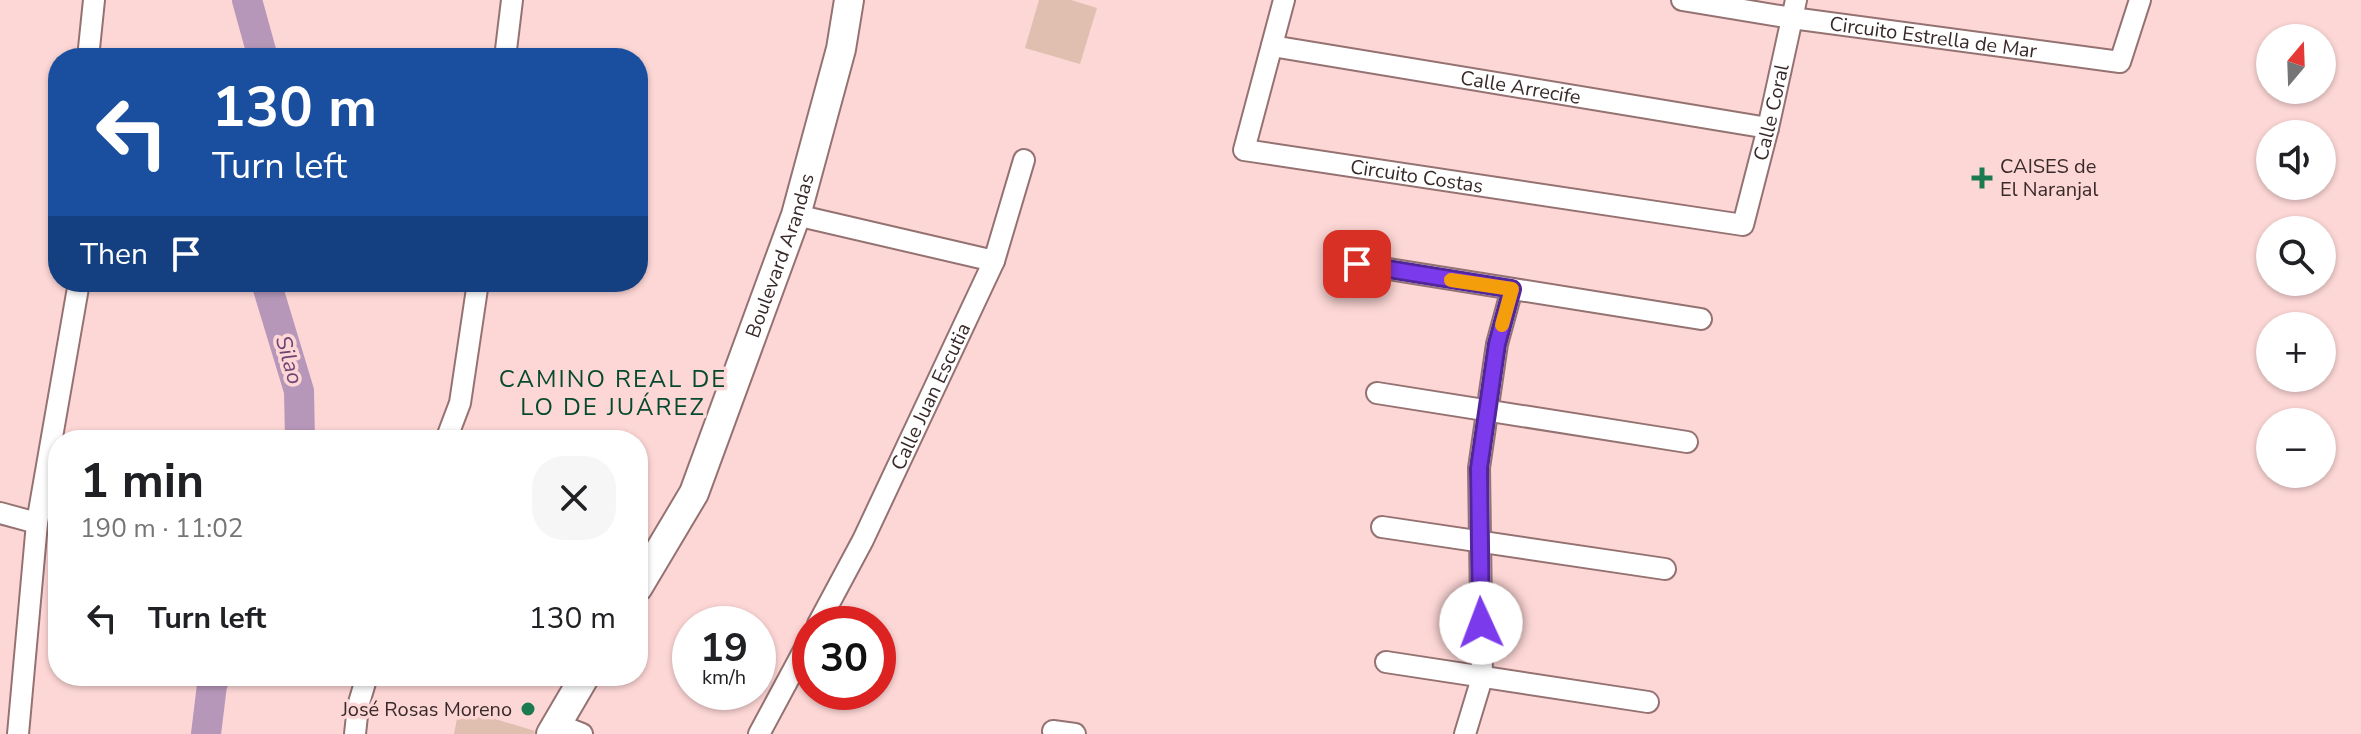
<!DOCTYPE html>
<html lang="en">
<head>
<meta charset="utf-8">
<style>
  body { margin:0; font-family:"Nunito Sans",sans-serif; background:#f6f6f6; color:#202124; height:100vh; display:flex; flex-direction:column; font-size:30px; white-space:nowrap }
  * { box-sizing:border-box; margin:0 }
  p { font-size:26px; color:#757577 }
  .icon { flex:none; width:44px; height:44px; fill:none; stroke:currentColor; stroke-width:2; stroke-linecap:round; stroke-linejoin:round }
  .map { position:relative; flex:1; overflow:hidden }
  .sheet { position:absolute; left:48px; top:430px; width:600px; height:256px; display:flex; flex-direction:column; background:#fff; border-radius:32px; box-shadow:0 2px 6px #0004 }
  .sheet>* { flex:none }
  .guide { position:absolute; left:48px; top:48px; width:600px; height:244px; border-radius:32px; box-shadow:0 2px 6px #0004; background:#1a4fa0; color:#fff; overflow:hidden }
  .needle { width:52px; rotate:19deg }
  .fabs { position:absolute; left:2256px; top:24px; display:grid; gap:16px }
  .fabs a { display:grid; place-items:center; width:80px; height:80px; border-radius:50%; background:#fff; box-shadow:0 2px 6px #0004; font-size:40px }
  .speed { position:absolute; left:672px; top:606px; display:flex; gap:16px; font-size:40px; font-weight:700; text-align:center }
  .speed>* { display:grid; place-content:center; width:104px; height:104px; border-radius:50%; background:#fff; box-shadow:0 2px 6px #0004; line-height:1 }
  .speed small { font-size:20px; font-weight:400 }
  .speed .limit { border:12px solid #d22; background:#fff; color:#111 }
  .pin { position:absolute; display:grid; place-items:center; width:68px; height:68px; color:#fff; margin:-34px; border-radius:16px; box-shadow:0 4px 12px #0006 }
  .me { position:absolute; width:88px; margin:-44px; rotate:358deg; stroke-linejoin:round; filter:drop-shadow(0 0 6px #0008) }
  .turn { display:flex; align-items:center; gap:28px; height:168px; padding:0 32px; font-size:36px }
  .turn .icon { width:104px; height:104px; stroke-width:2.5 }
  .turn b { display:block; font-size:56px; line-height:68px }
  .then { display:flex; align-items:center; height:76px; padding:0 32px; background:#0003; gap:16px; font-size:30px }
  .round { display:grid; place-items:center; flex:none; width:84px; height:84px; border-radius:32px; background:#f6f6f6 }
  .overview { display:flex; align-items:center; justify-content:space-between; height:136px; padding:0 32px }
  h1 { font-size:48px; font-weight:700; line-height:60px }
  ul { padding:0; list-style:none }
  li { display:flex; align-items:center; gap:24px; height:104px; padding:0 32px }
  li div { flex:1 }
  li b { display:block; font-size:30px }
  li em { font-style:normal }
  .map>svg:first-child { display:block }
</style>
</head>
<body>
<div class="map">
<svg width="2361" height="734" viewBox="0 0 2361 734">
  <rect width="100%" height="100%" fill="#fdd7d6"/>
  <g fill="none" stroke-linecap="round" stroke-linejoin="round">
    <!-- river -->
    <g stroke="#b697b9" stroke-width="30">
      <path d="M247 0 263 58"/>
      <path d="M266 282 299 391 300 440"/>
      <path d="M206 734 212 685 216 676"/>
    </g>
  </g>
  <!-- building -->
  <g fill="#e0bfb0">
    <path d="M1039 0H1071L1097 8 1080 64 1025 48Z"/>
    <path d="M459 708 535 731 534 734H454Z"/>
  </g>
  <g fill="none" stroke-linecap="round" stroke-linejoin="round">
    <!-- street casing -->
    <g stroke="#957272" stroke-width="24">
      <g id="street">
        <path id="s1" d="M1284 0 1244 150 1743 225 1768 128 1796 0"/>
        <path id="s2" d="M1682 0 1792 18 2120 62 2140 0"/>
        <path id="s3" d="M1272 46 1768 128"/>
        <path d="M88 58 94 0"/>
        <path d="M505 58 512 0"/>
        <path d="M796 215 994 261"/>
        <path d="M1357 264 1701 319"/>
        <path d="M1377 393 1687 442"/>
        <path d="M446 440 460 403 478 282"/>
        <path d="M0 513 37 523"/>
        <path d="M1382 527 1665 569"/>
        <path id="s4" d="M818 624 863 540 994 261 1024 160"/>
        <path d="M1386 662 1648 702"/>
        <path d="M557 724 582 734"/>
        <path d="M1053 731 1075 734"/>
        <path d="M18 734 37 523 79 282"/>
        <path d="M355 734 358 706 367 676"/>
        <path d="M759 734 810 639"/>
        <path d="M1465 734 1482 678 1479 468 1497 344 1512 289"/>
      </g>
    </g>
    <!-- secondary casing -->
    <g stroke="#957272" stroke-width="32">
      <g id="secondary">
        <path id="s5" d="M638 587 694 493 796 215 841 49 849 0"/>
        <path d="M551 734 585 676"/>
      </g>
    </g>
    <!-- street -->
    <use href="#street" stroke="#fff" stroke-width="20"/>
    <!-- secondary -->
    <use href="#secondary" stroke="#fff" stroke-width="28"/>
  </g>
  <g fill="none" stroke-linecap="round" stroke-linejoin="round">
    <!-- route casing -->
    <g stroke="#51269a" stroke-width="20">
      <path id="route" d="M1357 264 1512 289 1497 344 1479 468 1481 623"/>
    </g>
    <!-- route -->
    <use href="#route" stroke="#7c3aed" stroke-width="14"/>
    <!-- slow -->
    <path stroke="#f59e0b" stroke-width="14" d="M1451 280 1512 289 1502 325"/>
  </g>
  <!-- markers -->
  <g fill="#1b7a50" stroke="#fdd7d6" stroke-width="3">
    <path d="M1978 166h8v8h8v8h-8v8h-8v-8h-8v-8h8z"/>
    <circle cx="528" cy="709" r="8"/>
  </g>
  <g text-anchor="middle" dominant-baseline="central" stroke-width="7" stroke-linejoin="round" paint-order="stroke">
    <!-- street labels -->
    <g font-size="20" fill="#392a2a" stroke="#fdd7d6">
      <text stroke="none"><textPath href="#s2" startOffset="254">Circuito Estrella de Mar</textPath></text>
      <text stroke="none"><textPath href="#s3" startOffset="252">Calle Arrecife</textPath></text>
      <text stroke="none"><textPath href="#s1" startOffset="776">Calle Coral</textPath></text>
      <text stroke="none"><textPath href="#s1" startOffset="330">Circuito Costas</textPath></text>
      <text stroke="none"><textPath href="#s5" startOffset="362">Boulevard Arandas</textPath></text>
      <text stroke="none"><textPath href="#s4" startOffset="254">Calle Juan Escutia</textPath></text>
    </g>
    <!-- poi labels -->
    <g font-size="20" fill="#392a2a" stroke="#fdd7d6" text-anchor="start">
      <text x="2000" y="166">CAISES de<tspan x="2000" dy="23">El Naranjal</tspan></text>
      <text x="512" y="709" text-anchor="end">José Rosas Moreno</text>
    </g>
    <!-- water labels -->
    <g font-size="22" font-style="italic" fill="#6e4473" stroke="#fdd7d6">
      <text transform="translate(289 360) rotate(74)">Silao</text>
    </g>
    <!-- quarter labels -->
    <g font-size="24" letter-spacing="2" fill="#054a2e" stroke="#fdd7d6">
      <text x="613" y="379">CAMINO REAL DE<tspan x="613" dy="28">LO DE JUÁREZ</tspan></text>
    </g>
  </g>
</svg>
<div class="fabs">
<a><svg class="needle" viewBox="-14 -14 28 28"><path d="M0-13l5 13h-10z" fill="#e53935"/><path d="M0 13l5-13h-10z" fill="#757577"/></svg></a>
<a><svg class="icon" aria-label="sound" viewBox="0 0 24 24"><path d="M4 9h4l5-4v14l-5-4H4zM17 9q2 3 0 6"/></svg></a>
<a><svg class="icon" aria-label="search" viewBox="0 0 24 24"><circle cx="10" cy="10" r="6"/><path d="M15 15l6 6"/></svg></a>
<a>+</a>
<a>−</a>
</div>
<div class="speed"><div>19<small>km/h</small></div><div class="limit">30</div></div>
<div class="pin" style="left:1357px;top:264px;background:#d93025"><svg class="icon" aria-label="arrive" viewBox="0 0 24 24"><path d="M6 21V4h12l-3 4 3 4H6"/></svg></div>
<svg class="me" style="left:1481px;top:623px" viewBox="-20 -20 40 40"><circle r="19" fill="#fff"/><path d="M0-13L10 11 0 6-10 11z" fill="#7c3aed"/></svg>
<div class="guide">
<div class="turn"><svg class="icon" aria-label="left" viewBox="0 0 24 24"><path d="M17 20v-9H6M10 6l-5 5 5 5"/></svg><div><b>130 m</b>Turn left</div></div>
<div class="then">Then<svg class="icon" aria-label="arrive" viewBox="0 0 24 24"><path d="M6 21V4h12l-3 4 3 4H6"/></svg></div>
</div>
<section class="sheet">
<div class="overview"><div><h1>1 min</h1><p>190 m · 11:02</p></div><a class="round"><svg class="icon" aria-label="close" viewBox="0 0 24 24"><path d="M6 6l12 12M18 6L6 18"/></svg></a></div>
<ul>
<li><svg class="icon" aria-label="left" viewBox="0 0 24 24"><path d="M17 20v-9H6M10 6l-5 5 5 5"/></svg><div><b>Turn left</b></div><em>130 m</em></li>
</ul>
</section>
</div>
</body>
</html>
